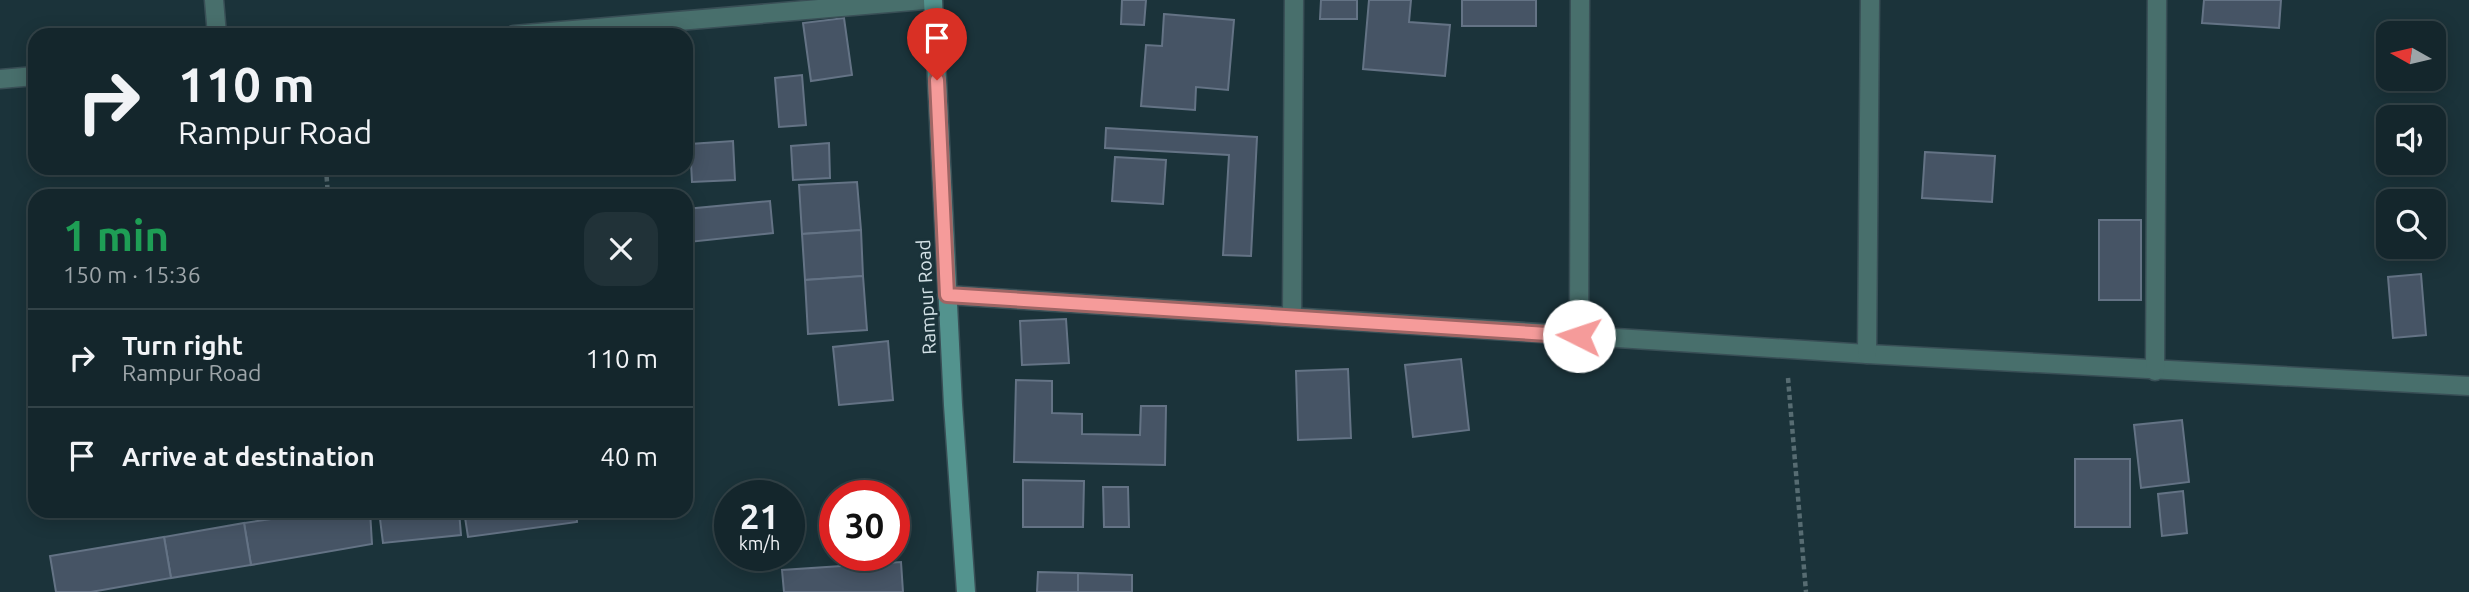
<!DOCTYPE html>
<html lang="en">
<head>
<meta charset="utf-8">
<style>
  body { margin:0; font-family:Ubuntu,sans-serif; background:#213238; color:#f1f3f6; height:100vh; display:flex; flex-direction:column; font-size:26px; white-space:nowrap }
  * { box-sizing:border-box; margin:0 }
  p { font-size:23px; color:#9da5a9 }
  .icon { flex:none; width:38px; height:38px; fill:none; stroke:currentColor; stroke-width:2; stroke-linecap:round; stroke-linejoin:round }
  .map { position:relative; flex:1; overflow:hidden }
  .sheet { position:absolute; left:28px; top:189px; width:665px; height:329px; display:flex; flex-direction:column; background:#14262c; border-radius:21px; box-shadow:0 4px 18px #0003,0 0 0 2px #334348 }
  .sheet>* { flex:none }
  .banner { position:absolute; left:28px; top:28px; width:665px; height:147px; border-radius:21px; box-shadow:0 4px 18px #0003,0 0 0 2px #334348; background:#14262c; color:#f1f3f6; overflow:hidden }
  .needle { width:46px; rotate:278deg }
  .buttons { position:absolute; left:2376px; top:21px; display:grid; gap:14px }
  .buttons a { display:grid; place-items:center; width:70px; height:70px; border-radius:14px; background:#14262c; box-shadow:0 4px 18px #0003,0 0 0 2px #334348; font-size:35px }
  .speed { position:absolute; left:714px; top:480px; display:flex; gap:14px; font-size:35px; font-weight:700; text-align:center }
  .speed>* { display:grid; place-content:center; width:91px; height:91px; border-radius:50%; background:#14262c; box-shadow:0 4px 18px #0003,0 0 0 2px #334348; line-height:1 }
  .speed small { font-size:18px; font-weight:400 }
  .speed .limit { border:10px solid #d22; background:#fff; color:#111 }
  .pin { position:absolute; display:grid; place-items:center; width:60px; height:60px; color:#fff; margin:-72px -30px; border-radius:50% 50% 50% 0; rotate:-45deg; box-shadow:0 0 7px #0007 }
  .pin .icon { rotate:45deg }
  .me { position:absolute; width:77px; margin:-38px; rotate:274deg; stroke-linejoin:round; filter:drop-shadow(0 0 5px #0008) }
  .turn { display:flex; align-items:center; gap:24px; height:147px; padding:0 35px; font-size:32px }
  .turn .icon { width:91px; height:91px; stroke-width:2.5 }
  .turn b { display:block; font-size:49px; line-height:60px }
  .round { display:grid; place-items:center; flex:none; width:74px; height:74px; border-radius:21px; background:#213238 }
  .overview { display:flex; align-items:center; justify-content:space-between; height:119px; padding:0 35px }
  h1 { font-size:42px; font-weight:600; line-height:52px; color:#1e9e55 }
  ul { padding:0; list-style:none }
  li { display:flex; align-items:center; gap:21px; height:98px; padding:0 35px; border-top:2px solid #334348 }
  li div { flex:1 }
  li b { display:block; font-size:26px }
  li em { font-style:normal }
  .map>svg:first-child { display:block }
</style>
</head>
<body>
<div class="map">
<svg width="2469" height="592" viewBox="0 0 2469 592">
  <rect width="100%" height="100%" fill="#1b333a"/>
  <!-- building -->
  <g fill="#465465" stroke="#647385" stroke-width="2">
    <path d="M1122 0H1146L1144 25 1121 24Z"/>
    <path d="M1321 0H1357V19H1320Z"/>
    <path d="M1369 0H1411L1409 22 1450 25 1445 76 1363 69Z"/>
    <rect x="1462" y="0" width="74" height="26"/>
    <path d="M2204 0H2281L2279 28 2202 23Z"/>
    <path d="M1164 14 1234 20 1228 90 1196 87 1195 110 1141 106 1146 45 1162 46Z"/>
    <path d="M844 18 852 75 811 81 803 23Z"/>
    <path d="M802 75 806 125 779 127 775 78Z"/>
    <path d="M1106 128 1257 137 1251 256 1223 255 1229 155 1105 148Z"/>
    <path d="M733 141 735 180 692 182 690 144Z"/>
    <path d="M829 143 830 178 793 180 791 146Z"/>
    <path d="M1925 152 1995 156 1992 202 1922 198Z"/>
    <path d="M1115 157 1166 160 1163 204 1112 201Z"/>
    <path d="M857 182 861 230 802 234 799 185Z"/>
    <path d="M770 201 773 233 689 242 686 209Z"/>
    <rect x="2099" y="220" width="42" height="80"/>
    <path d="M861 230 863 276 805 280 802 234Z"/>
    <path d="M2421 274 2426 335 2393 338 2388 277Z"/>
    <path d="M863 276 867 330 808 334 805 280Z"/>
    <path d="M1066 319 1069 363 1022 365 1020 321Z"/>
    <path d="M888 341 893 400 839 405 833 347Z"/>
    <path d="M1461 359 1469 430 1413 437 1405 365Z"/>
    <path d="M1348 369 1351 438 1298 440 1296 371Z"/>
    <path d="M1016 380 1052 381V413L1082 414V434L1140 435 1141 406H1166L1165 465 1014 462Z"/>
    <path d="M2182 420 2189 482 2141 488 2134 425Z"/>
    <rect x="2075" y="459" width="55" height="68"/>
    <path d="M1023 480 1084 481 1083 527H1023Z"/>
    <path d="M1103 487H1128L1129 527H1104Z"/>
    <path d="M2183 491 2187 533 2162 536 2158 494Z"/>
    <path d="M326 511H370L372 544 251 565 244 523Z"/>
    <path d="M379 511H459L461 535 383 543Z"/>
    <path d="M464 511H576L577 522 468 537Z"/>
    <path d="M244 523 251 565 171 578 164 537Z"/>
    <path d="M164 537 171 578 91 592H56L50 556Z"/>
    <path d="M901 562 903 592H784L782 570Z"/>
    <path d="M1038 572 1078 573V592H1037Z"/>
    <path d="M1078 573 1132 575V592H1078Z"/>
  </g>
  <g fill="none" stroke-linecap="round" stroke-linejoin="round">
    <!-- street casing -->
    <g stroke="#394f56" stroke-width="21">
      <g id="street">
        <path d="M214 0 217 35"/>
        <path d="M514 35 924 0"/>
        <path d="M0 79 35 76"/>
        <path d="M947 295 1867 354 2469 386"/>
        <path d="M1292 317 1294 0"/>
        <path d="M1579 336 1580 0"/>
        <path d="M1867 354 1870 0"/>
        <path d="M2155 371 2157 0"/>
      </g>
    </g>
    <!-- secondary casing -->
    <g stroke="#394f56" stroke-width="21">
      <path id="secondary" d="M933 0 953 405 966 592"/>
    </g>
    <!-- path -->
    <g stroke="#576c72" stroke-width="4.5" stroke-dasharray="5 3.5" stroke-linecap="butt">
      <path d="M326 168 328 196"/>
      <path d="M1788 378 1806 592"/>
    </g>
    <!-- street -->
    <use href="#street" stroke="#486f6c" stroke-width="18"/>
    <!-- secondary -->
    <use href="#secondary" stroke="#53938e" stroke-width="18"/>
  </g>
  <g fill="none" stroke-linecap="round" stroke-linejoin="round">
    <!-- route casing -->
    <g stroke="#9f6564" stroke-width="18">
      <path id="route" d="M937 80 947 295 1579 336"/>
    </g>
    <!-- route -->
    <use href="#route" stroke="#f59b9a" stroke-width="12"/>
  </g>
  <g text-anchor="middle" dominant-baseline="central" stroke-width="5" stroke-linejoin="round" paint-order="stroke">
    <!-- street labels -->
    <g font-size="19" fill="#d4e2e7" stroke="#1b333a">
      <text transform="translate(926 297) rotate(-93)">Rampur Road</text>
    </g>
  </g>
</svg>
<div class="buttons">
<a><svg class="needle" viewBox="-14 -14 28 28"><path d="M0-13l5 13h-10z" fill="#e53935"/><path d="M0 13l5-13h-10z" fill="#9da5a9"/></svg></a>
<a><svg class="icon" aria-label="sound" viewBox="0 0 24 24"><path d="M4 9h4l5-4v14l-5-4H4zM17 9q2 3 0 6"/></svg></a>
<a><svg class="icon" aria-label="search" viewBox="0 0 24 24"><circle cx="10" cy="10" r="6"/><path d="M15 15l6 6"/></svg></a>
</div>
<div class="speed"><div>21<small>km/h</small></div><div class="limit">30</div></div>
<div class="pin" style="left:937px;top:80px;background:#d93025"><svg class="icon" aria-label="arrive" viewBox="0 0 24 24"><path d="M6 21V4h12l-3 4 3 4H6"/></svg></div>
<svg class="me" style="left:1579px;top:336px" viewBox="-20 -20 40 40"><circle r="19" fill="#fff"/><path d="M0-13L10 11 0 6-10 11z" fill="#f59b9a"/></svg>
<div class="banner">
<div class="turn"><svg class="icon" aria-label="right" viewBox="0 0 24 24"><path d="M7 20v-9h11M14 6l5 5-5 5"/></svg><div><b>110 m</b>Rampur Road</div></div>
</div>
<section class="sheet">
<div class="overview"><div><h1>1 min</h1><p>150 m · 15:36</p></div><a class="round"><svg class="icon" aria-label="close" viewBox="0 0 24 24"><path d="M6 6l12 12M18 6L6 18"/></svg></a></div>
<ul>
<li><svg class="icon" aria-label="right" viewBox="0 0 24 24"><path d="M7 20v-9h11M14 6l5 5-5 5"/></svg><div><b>Turn right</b><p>Rampur Road</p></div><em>110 m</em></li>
<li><svg class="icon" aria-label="arrive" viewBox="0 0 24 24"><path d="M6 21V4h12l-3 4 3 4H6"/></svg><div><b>Arrive at destination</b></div><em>40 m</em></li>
</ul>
</section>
</div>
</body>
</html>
